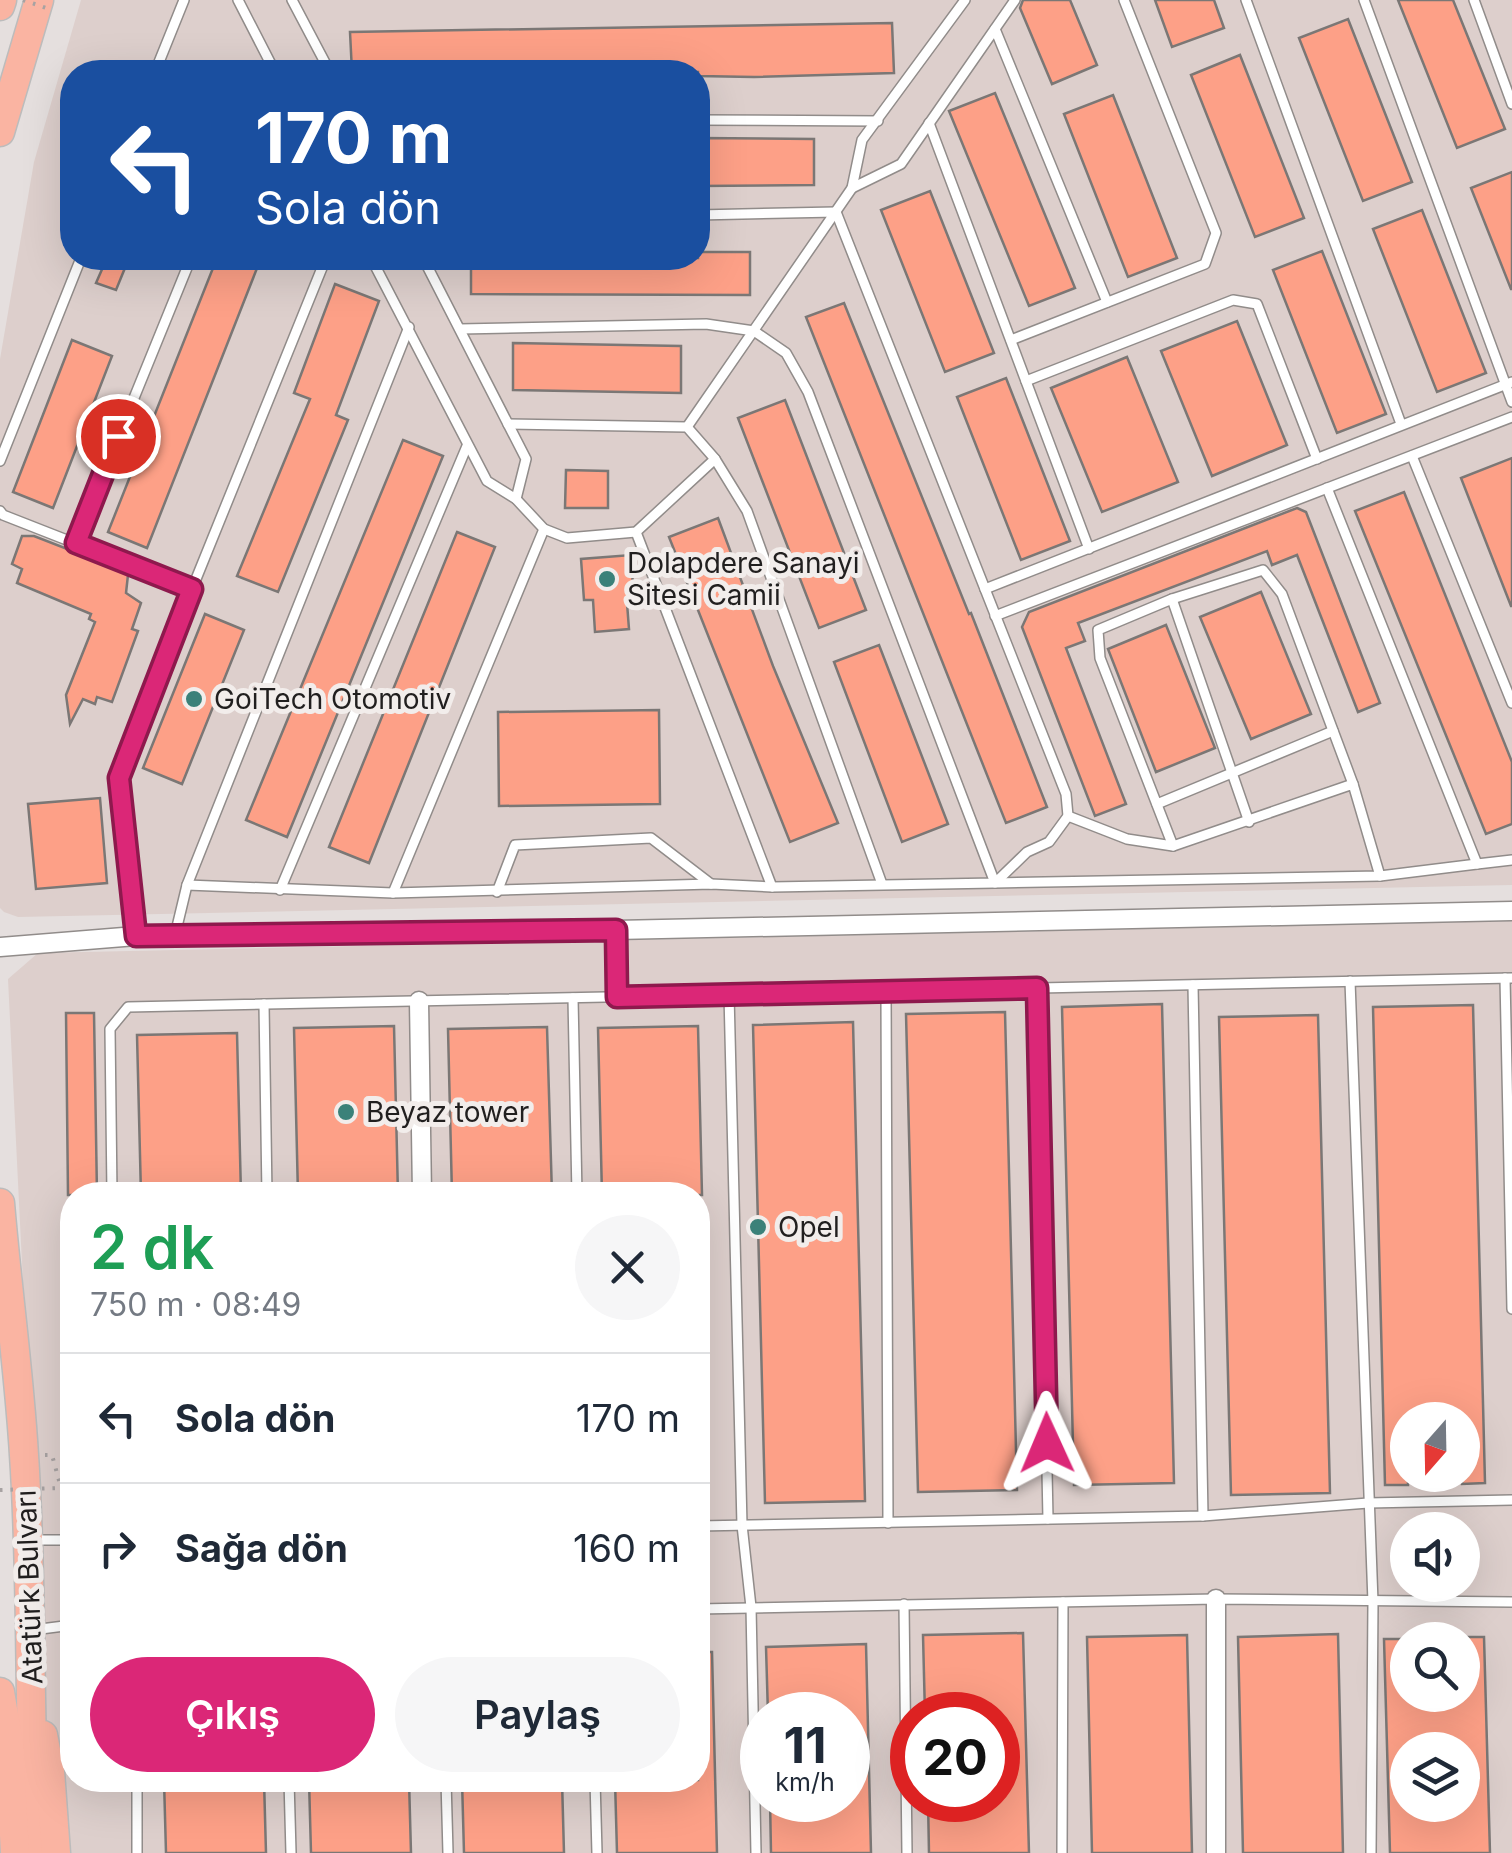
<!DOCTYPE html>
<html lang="tr">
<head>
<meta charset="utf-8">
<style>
  body { margin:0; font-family:Inter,sans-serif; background:#f6f6f7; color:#1f2937; height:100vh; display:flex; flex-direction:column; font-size:38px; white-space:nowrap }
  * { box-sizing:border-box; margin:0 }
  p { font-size:32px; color:#747a83 }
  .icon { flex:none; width:55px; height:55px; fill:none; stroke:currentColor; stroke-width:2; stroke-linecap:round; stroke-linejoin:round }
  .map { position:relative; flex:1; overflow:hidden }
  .side { position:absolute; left:60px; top:1182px; width:650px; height:610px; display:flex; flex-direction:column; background:#fff; border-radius:40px; box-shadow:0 10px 40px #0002 }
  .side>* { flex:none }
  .hud { position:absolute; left:60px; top:60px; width:650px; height:210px; border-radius:40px; box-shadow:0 10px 40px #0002; background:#1a4fa0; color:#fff; overflow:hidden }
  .needle { width:65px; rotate:200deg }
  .controls { position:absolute; left:1390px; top:1402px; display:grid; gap:20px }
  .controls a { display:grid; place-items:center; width:90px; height:90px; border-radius:50%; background:#fff; box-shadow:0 10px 40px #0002; font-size:50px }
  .speed { position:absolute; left:740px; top:1692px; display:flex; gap:20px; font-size:50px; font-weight:700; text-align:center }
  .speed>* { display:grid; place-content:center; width:130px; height:130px; border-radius:50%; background:#fff; box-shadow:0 10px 40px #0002; line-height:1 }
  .speed small { font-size:25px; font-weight:400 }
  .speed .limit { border:15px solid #d22; background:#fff; color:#111 }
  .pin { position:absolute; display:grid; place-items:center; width:85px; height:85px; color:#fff; margin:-42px; border:5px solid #fff; border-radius:50%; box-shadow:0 2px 10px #0007 }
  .me { position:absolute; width:110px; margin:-55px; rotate:359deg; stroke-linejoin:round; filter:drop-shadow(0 0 8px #0008) }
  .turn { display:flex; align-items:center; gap:35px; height:210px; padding:0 30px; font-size:45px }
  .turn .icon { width:130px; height:130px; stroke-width:2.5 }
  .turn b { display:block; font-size:70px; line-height:85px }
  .round { display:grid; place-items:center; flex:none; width:105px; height:105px; border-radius:52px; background:#f6f6f7 }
  .overview { display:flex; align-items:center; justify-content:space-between; height:170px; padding:0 30px }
  h1 { font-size:60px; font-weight:600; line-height:75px; color:#1e9e55 }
  .primary-button { display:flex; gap:20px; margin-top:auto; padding:20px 30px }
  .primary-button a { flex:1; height:115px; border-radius:60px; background:#db2777; color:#fff; font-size:40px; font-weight:600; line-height:115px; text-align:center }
  .primary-button a+a { background:#f6f6f7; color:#1f2937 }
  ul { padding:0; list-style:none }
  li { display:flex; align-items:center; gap:30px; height:130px; padding:0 30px; border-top:2px solid #e0e1e3 }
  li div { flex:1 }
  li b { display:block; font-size:38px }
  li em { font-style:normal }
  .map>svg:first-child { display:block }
</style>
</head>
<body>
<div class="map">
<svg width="1512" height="1853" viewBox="0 0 1512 1853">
  <rect width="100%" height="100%" fill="#e5dfde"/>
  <!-- built -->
  <g fill="#ddcfcc" fill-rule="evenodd">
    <path d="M81 0H1512V885L18 917 4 912 0 908V359L34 162ZM72 72H698V258H72Z"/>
    <path d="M1512 921V1853H51L8 979 38 953ZM72 1195H698V1780H72ZM1408 1420H1462V1475H1408ZM1408 1530H1462V1585H1408ZM1408 1640H1462V1695H1408ZM762 1715H848V1800H762ZM912 1715H998V1800H912ZM1408 1750H1462V1805H1408Z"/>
  </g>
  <!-- building -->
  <g fill="#fda087" stroke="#7b7775" stroke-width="2.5" fill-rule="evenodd">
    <path d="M1023 0H1070L1097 65 1052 84 1020 8Z"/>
    <path d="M1155 0H1214L1224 28 1172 47Z"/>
    <path d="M1398 0H1453L1505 129 1457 148Z"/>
    <path d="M1348 19 1412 182 1363 201 1299 38Z"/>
    <path d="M892 23 894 73 754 77 698 76V72H352L350 32Z"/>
    <path d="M1240 55 1304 218 1255 237 1191 75Z"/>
    <path d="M995 93 1075 288 1029 306 949 111Z"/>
    <path d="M1113 95 1177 258 1128 277 1064 114Z"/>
    <path d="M698 138 814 139V185L698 186Z"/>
    <path d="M1512 172V289H1511L1471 188Z"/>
    <path d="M930 191 994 353 945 372 881 210Z"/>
    <path d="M1422 210 1486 373 1437 392 1373 229Z"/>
    <path d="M1322 251 1386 414 1337 433 1273 270Z"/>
    <path d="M698 252H750V295L471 294V258H698Z"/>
    <path d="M107 258 127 263 116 290 96 283Z"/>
    <path d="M217 258H261L147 548 108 532Z"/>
    <path d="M335 284 379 301 336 415 348 420 278 592 237 576 310 399 294 393Z"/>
    <path d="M844 303 969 614 971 613 1047 807 1006 823 806 317Z"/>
    <path d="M1237 321 1287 445 1212 476 1161 351Z"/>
    <path d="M72 340 112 356 53 508 13 492Z"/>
    <path d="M513 343 681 346V393L513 390Z"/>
    <path d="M1127 357 1178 482 1102 512 1051 388Z"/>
    <path d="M1006 378 1070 541 1021 560 957 397Z"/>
    <path d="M785 400 866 610 819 628 738 418Z"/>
    <path d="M403 440 443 456 287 837 246 820Z"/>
    <path d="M1512 458V606H1511L1461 478Z"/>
    <path d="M566 470 608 471V508H565Z"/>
    <path d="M1404 492 1512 762V824L1486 834 1355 511Z"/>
    <path d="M1297 508 1306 512 1380 703 1358 712 1297 555 1272 565 1267 551 1078 623 1085 641 1066 648 1126 804 1095 816 1022 627 1029 612Z"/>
    <path d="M718 518 773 666 838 823 790 842 669 537Z"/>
    <path d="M457 532 495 547 369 863 329 847Z"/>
    <path d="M22 536H34L116 568 128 575 126 593 141 603 132 629 138 631 112 702 97 697 95 704 83 699 70 724 66 695 95 622 89 619 91 614 17 583 22 569 12 564Z"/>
    <path d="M631 555 634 602 627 603 629 629 595 632 593 600H584L581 559Z"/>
    <path d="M1261 592 1311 714 1251 739 1200 617Z"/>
    <path d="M205 614 244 630 182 784 143 768Z"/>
    <path d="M1166 625 1215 748 1156 772 1108 649Z"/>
    <path d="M879 645 948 824 902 842 834 662Z"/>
    <path d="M659 710 660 804 499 806 498 712Z"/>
    <path d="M100 798 107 883 36 889 28 804Z"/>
    <path d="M1162 1004 1174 1483 1074 1485 1062 1007Z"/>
    <path d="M1473 1005 1485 1483 1462 1484V1420H1408V1485H1385L1373 1007Z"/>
    <path d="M1005 1012 1017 1490 918 1492 906 1014Z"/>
    <path d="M66 1013H94L97 1195H68Z"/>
    <path d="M1318 1015 1330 1493 1231 1495 1219 1017Z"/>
    <path d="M853 1022 865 1501 765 1503 753 1025Z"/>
    <path d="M394 1026 398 1195H298L294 1028Z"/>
    <path d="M698 1026 702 1195H602L598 1028Z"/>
    <path d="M547 1027 552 1195H452L448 1029Z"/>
    <path d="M237 1033 241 1195H141L137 1035Z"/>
    <path d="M1023 1633 1029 1853H929L928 1800H998V1715H925L923 1635Z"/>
    <path d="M1338 1634 1343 1853H1243L1238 1637Z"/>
    <path d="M1187 1635 1192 1853H1092L1087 1637Z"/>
    <path d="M1462 1637H1484L1490 1853H1390L1384 1639H1408V1695H1462ZM1408 1750H1462V1805H1408Z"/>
    <path d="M866 1644 871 1853H771L770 1800H848V1715H768L766 1647Z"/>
    <path d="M698 1652H712L717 1853H617L615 1780H698Z"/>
    <path d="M164 1780H264L266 1853H166Z"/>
    <path d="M309 1780H409L411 1853H311Z"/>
    <path d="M462 1780H562L564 1853H464Z"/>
  </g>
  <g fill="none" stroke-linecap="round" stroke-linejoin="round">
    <!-- service casing -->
    <g stroke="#918c8a" stroke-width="12">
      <g id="service">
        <path d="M238 0 275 72"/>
        <path d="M292 0 330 72"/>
        <path d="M1246 0 1401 424"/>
        <path d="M1364 0 1512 402"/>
        <path d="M1474 0 1512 104"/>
        <path d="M995 29 1107 302"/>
        <path d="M155 72 184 0"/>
        <path d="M698 120 878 121"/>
        <path d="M929 123 1089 549"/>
        <path d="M852 188 901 164 1015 0"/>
        <path d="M371 258 487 481 516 499 544 529 567 538 636 532 715 459"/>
        <path d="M423 258 526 459 516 499"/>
        <path d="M460 329 706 324 754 331 786 353 808 392 995 883 1380 876 1477 864 1327 488"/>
        <path d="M1011 340 1205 264 1216 233 1124 0"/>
        <path d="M1026 381 1233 300 1257 304 1317 459"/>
        <path d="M508 424 687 427 715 459 747 511 882 884"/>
        <path d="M687 427 852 188 862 140 965 0"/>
        <path d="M1412 456 1512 703"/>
        <path d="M0 461 81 258"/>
        <path d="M0 511 3 515 192 589"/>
        <path d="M636 532 772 887"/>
        <path d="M75 543 191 258"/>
        <path d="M985 589 1512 382"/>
        <path d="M1172 599 1249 822"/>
        <path d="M995 616 1512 417"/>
        <path d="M1157 804 1333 731"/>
        <path d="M1068 816 1127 839 1173 846 1353 784 1380 876"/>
        <path d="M1173 846 1100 658 1098 630 1172 599 1263 570 1282 594 1353 784"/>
        <path d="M1477 864 1512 860"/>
        <path d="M187 885 393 893 711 884 772 887 995 883 1027 852 1049 842 1068 816 1066 794 836 212 698 215"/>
        <path d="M280 890 467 446"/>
        <path d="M497 892 515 845 651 838 711 884"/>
        <path d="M393 893 544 529"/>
        <path d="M616 930 617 997"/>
        <path d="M175 935 187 885 409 327"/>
        <path d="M136 936 119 778 192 589 326 258"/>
        <path d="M1505 978 1512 1309"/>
        <path d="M1350 981 1373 1602 1371 1853"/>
        <path d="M1193 985 1203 1516"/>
        <path d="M1037 988 1048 1519"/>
        <path d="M886 991 888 1523"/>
        <path d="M729 994 742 1525 751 1607 756 1853"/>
        <path d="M573 998 577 1195"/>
        <path d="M264 1004 267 1195"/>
        <path d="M112 1195 110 1029 128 1007 1512 978"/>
        <path d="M698 1526 1203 1516 1368 1503 1512 1500"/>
        <path d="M30 1540H72"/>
        <path d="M69 1540 72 1604"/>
        <path d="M904 1604 907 1853"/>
        <path d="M698 1609 1216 1599 1512 1602"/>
        <path d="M33 1630 72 1625"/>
        <path d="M137 1780V1853"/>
        <path d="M289 1780 291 1853"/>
        <path d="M446 1780 448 1853"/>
        <path d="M595 1780 597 1853"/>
        <path d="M1062 1853 1063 1602"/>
      </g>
    </g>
    <!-- minor casing -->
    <g stroke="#918c8a" stroke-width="21">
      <g id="minor">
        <path d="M0 947 136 936 616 930 1512 911"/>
        <path d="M419 1001 422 1195"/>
        <path d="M1216 1853V1599"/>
      </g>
    </g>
    <!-- primary casing -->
    <g stroke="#bcbcbc" stroke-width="31">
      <g id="primary">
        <path d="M0 6 2 0"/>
        <path d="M0 132 39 0"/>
        <path d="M0 1203C7 1287 19 1371 24 1455 33 1587 28 1720 36 1853"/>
        <path d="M0 1692 9 1744 15 1853"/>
        <path d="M43 1735 50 1771 56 1853"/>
      </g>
    </g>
    <!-- path -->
    <path stroke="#a7a2a2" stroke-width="4" stroke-dasharray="2.5 8" stroke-linecap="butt" d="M45 1455H52L61 1488"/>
    <!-- service -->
    <use href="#service" stroke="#fff" stroke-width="9"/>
    <!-- minor -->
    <use href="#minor" stroke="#fff" stroke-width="18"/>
    <!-- primary -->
    <use href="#primary" stroke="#fab4a2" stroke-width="28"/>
    <!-- path-bridge -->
    <g stroke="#a7a2a2" stroke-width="4" stroke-dasharray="2.5 8" stroke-linecap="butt">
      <path d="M23 0 52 10"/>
      <path d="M0 1490 61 1488"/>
    </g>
  </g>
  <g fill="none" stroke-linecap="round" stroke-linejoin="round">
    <!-- route casing -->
    <g stroke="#8e194d" stroke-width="25">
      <path id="route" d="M118 436 76 543 192 589 119 778 136 936 616 930 617 997 1037 988 1047 1443"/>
    </g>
    <!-- route -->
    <use href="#route" stroke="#db2777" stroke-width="18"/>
  </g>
  <!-- markers -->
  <g fill="#3b8179" stroke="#f2edeb" stroke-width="4">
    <circle cx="607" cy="579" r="10"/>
    <circle cx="194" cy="699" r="10"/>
    <circle cx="346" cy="1112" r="10"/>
    <circle cx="758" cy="1227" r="10"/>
  </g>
  <g text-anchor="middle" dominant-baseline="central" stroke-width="10" stroke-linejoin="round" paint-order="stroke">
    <!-- poi labels -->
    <g font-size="28" fill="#211f1f" stroke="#f2edeb" text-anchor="start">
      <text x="627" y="563">Dolapdere Sanayi<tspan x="627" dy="32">Sitesi Camii</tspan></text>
      <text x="214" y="699">GoiTech Otomotiv</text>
      <text x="366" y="1112">Beyaz tower</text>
      <text x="778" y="1227">Opel</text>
    </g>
    <!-- street labels -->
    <g font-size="28" fill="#211f1f" stroke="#f2edeb">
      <text transform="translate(29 1587) rotate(-92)">Atatürk Bulvarı</text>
    </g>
  </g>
</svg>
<div class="controls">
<a><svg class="needle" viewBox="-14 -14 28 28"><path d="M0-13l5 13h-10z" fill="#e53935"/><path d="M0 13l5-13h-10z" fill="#747a83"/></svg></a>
<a><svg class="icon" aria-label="sound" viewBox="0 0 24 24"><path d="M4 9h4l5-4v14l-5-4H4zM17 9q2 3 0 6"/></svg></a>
<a><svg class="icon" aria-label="search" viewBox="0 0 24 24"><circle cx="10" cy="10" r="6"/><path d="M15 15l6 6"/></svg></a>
<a><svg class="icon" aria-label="layers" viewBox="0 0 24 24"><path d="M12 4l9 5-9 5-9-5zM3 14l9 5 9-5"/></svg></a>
</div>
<div class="speed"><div>11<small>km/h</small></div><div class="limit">20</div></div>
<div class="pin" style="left:118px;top:436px;background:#d93025"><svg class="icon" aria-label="arrive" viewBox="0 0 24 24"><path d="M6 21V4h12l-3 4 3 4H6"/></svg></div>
<svg class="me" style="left:1047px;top:1443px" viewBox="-20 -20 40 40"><path d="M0-17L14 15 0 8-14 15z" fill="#db2777" stroke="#fff" stroke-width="4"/></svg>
<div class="hud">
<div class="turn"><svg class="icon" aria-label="left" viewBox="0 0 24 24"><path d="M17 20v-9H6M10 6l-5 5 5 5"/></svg><div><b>170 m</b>Sola dön</div></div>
</div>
<section class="side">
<div class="overview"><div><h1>2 dk</h1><p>750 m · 08:49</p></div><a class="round"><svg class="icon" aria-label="close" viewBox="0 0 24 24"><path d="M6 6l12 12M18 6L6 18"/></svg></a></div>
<ul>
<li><svg class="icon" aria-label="left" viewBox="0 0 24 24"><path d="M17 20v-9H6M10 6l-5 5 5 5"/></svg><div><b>Sola dön</b></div><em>170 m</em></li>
<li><svg class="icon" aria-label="right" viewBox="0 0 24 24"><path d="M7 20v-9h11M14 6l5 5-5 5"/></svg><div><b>Sağa dön</b></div><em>160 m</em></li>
</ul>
<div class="primary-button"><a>Çıkış</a><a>Paylaş</a></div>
</section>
</div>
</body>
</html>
